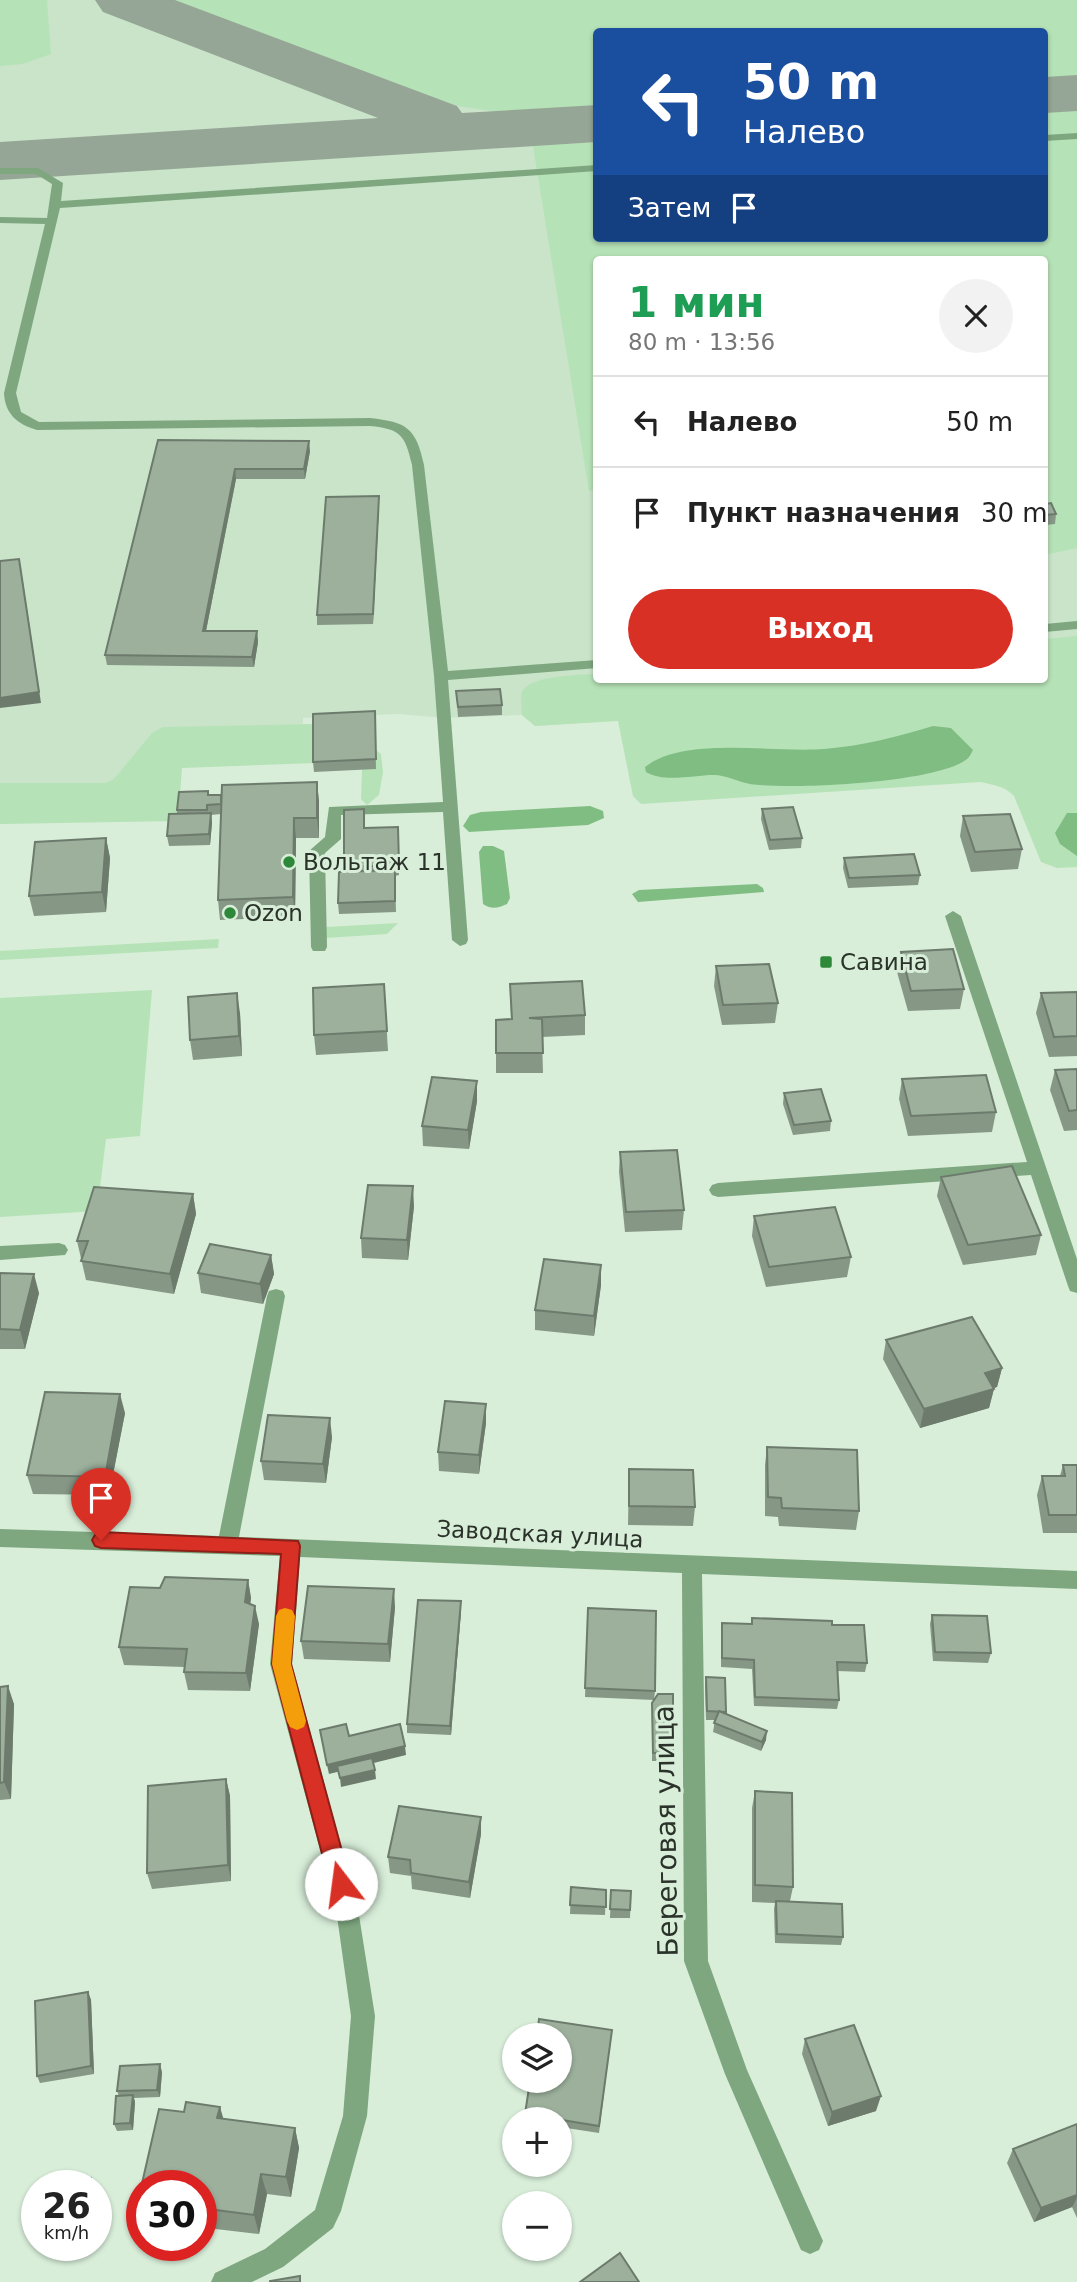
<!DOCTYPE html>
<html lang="ru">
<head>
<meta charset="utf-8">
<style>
  body { margin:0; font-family:"DejaVu Sans",sans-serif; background:#f2f2f2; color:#222; height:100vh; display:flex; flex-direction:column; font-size:26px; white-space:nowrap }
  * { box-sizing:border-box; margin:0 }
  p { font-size:23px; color:#767676 }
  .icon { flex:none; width:38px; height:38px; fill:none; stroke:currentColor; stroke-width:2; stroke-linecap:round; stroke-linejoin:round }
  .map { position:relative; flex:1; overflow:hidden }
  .panel { position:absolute; left:593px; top:256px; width:455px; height:427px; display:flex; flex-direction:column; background:#fff; border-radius:7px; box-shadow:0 2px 5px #0004 }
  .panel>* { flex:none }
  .guide { position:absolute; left:593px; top:28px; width:455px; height:214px; border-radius:7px; box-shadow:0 2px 5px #0004; background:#1a4fa0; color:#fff; overflow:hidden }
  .fabs { position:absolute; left:502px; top:2023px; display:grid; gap:14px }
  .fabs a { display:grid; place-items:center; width:70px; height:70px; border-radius:50%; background:#fff; box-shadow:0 2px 5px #0004; font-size:35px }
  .speed { position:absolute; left:21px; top:2170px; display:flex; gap:14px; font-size:35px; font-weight:700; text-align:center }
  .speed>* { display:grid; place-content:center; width:91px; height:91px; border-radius:50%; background:#fff; box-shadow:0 2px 5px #0004; line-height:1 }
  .speed small { font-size:18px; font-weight:400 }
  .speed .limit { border:10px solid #d22; background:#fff; color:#111 }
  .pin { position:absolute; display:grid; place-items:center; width:60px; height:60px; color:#fff; margin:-72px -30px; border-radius:50% 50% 50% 0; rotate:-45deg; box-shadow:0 0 7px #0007 }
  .pin .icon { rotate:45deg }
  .me { position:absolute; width:77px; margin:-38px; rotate:345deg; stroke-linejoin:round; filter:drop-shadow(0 0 5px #0008) }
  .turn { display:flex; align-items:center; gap:24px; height:147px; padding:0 35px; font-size:32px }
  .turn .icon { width:91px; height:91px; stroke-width:2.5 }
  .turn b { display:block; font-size:49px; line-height:60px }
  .then { display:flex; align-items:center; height:66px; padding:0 35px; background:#0003; gap:14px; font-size:26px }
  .round { display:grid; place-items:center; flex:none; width:74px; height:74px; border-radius:37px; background:#f2f2f2 }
  .head { display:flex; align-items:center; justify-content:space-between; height:119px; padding:0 35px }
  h1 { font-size:42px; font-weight:700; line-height:52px; color:#1e9e55 }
  .action { display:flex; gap:14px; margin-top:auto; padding:14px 35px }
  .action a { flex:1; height:80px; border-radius:42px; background:#d93025; color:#fff; font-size:28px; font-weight:700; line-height:80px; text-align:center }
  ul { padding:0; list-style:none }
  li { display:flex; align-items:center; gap:21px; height:91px; padding:0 35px; border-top:2px solid #e0e0e0 }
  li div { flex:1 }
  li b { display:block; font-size:26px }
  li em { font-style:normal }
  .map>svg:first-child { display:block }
</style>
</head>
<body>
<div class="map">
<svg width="1077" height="2282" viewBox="0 0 1077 2282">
  <rect width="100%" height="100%" fill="#d8eed9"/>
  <!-- built -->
  <path fill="#cae4ca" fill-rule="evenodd" d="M0 0H1077V722L1002 695 535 726 522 715 444 718 399 714 303 718V731L162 733 114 789 0 788ZM597 32H1045V238H597ZM597 259H1045V679H597Z"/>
  <!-- green -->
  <g fill="#b6e2b7">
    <path d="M0 0H47L51 54 23 64 0 66Z"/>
    <path d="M172 0H1077V76L1045 79V32H597V108L504 113 458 106 412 92Z"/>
    <path d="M1077 110V548L1045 555V259H597V489L589 491 533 146 597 142V238H1045V112Z"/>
    <path d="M1077 636V867L1057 868 1041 862 1014 796C1005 786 993 785 980 782L641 804 633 796 618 721 535 726 522 715C522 708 520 698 522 692 529 675 581 675 597 674V679H1045V639Z"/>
    <path d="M314 724V763L182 768 178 821 0 824V783H106L114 779 152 733 163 727Z"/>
    <path d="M376 750 381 754 383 772 379 795 367 805 361 799 362 770Z"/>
    <path d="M398 923 387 934 326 938V927Z"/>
    <path d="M219 939 218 948 0 960V951Z"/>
    <path d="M152 990 140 1136 106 1139 97 1211 0 1217V998Z"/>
  </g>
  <!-- forest -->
  <g fill="#80bd83">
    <path d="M933 726 951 728 973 750C972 752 969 758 967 759 938 783 790 790 750 784 738 782 726 775 714 775 693 775 664 783 646 772L645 767C684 736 774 753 824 749 862 746 897 737 933 726Z"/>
    <path d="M590 806 603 811 604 818 588 825 469 832 463 826 470 815 481 812Z"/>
    <path d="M1067 813H1077V856L1060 844 1055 833Z"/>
    <path d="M483 846H493L504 851 510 898 507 904C498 908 492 910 483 904L479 852Z"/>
    <path d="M757 884 763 888 764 892 638 902 632 894 639 890Z"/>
  </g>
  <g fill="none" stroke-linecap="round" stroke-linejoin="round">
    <!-- taxiway -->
    <g fill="#96a696" fill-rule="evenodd">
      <path d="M95 0H175L457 106 462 113 597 105V142L0 180V142L378 118 103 12Z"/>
      <path d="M1077 75V111L1045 113V77Z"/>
    </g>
    <!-- minor -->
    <g fill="#7ea77f" fill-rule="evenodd">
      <path d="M1077 133V139L1045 141V135Z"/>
      <path d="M597 165V171L60 208 16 393 21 412 39 422 370 418C407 422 416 428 424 465L448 671 597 660V668L448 680 468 940 466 944 460 946 452 940 443 812 341 815V839L325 853 327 947 325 951H313L311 947 309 851 325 837 329 807 443 802 434 676 412 465C405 435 401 429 370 426L37 430C17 424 5 414 4 393L45 224 0 223V217L47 218 52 184 36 174H0V168H38L63 183 61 201Z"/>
      <path d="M1077 621V629L1045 632V624Z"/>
      <path d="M953 911 961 916 1077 1259V1293L1070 1291 1068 1286 1031 1175 718 1197 712 1195 709 1190 712 1185 718 1183 1027 1162 945 916Z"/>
      <path d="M59 1243 65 1245 68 1250 65 1255 0 1260V1246Z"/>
      <path d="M276 1289 283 1291 285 1296 239 1537 1077 1571V1589L702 1574 708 1961 747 2070 823 2241 819 2250 810 2254 801 2250 725 2074 684 1961 682 1573 300 1557 292 1664 358 1909 375 2016 367 2116 341 2211 333 2228 283 2267 252 2282H211L215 2273 265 2249 315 2210 343 2116 351 2016 336 1909 270 1664 280 1556 0 1547V1529L219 1536 267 1296 269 1291Z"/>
    </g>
  </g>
  <!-- wall -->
  <g fill="#869786">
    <path d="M158 440 310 451 305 479H236L206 631H257L258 642 254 667 107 665 105 655Z"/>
    <path d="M1045 504 1056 514 1055 524 1045 525Z"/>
    <path d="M379 506 373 624 317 625V615Z"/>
    <path d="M1045 570 1048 577 1046 587H1045Z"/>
    <path d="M456 691 502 705V715L458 717Z"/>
    <path d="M375 721 376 769 314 772 313 762Z"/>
    <path d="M317 782 319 802V838H296L295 917 220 920 218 900 221 814 211 815 212 823 210 845 169 846 167 836 177 814V810L208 791 209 795H221Z"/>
    <path d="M762 809 802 838 801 848 769 850 761 819Z"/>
    <path d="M963 816 1022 849 1018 869 971 872 960 836Z"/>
    <path d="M398 827 399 875 395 876 396 912 339 914 338 903 344 872V867L365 828Z"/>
    <path d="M106 838 110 858 106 912 34 916 29 896Z"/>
    <path d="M844 858 920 875 918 885 848 888 843 868Z"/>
    <path d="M901 952 964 989 960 1009 908 1011 897 972Z"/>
    <path d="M716 966 778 1003 775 1023 722 1025 714 986Z"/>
    <path d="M384 984 388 1051 316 1055 314 1035Z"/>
    <path d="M510 984 585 1015V1035L542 1037 543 1073H496V1020L511 1019Z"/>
    <path d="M1077 992V1056L1049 1057 1036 1013 1041 993Z"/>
    <path d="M240 1013 242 1056 193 1060 190 1040Z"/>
    <path d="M1077 1069V1130L1064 1131 1050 1090 1055 1070Z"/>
    <path d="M902 1079 996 1112 992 1132 908 1136 899 1099Z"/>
    <path d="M477 1081V1101L469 1149 423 1146 422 1126Z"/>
    <path d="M784 1093 831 1121 830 1131 793 1135 783 1104Z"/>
    <path d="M620 1152 684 1210 682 1230 625 1232 619 1172Z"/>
    <path d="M941 1177 1041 1235 1036 1255 963 1265 937 1196Z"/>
    <path d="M193 1194 196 1214 174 1294 86 1280 77 1241Z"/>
    <path d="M414 1206 408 1260 362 1258 361 1238Z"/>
    <path d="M754 1216 851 1257 847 1277 766 1287 752 1236Z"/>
    <path d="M271 1255 274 1274 263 1304 201 1293 198 1273Z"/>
    <path d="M0 1273 39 1293 25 1349H0Z"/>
    <path d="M601 1285 594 1336 535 1330V1310Z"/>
    <path d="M886 1340 1002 1368 997 1387 994 1388 989 1408 920 1428 883 1359Z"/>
    <path d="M125 1413 109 1495 33 1494 27 1475Z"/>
    <path d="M486 1423 479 1474 439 1471 438 1452Z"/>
    <path d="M332 1437 326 1483 264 1480 261 1461Z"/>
    <path d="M767 1447 859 1511 856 1530 779 1526 778 1517 765 1516V1465Z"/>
    <path d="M1063 1465H1077V1533H1043L1037 1495 1042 1476H1060Z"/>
    <path d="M629 1469 695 1507 693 1526 628 1525Z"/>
    <path d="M248 1580 251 1598 250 1604 259 1624 250 1691 188 1690 184 1672V1667L124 1665 119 1647 160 1588Z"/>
    <path d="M395 1607 390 1662 304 1659 301 1641Z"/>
    <path d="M588 1608 655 1691 654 1700 585 1697Z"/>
    <path d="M461 1611 451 1735 407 1733V1724Z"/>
    <path d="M932 1615 991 1653 988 1663 933 1661 930 1624Z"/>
    <path d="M752 1618 832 1625 867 1663 865 1672 837 1671 839 1700 837 1709 754 1706 752 1669 721 1667V1632L722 1623 751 1624Z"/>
    <path d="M706 1677 725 1678 726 1714 766 1740 761 1751 713 1732 715 1720H706L705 1686Z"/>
    <path d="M0 1687 14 1704 11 1799 0 1800Z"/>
    <path d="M652 1703 673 1752 672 1761H652Z"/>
    <path d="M226 1779 230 1796 231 1881 152 1889 147 1873Z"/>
    <path d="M755 1791 793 1887 790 1901 843 1937 841 1945 775 1943 774 1909 775 1903 752 1902V1808Z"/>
    <path d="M481 1834 470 1898 412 1889 411 1876 390 1873 388 1857Z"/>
    <path d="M571 1887 606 1890 605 1915 570 1914Z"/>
    <path d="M611 1890 631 1891 630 1918H610Z"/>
    <path d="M88 1992 91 2000 94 2074 40 2083 37 2076Z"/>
    <path d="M611 2038 599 2133 560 2127V2119H525V2114Z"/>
    <path d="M805 2039 876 2111 828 2126 802 2054Z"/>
    <path d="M162 2072 160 2097 134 2098 135 2102 133 2130 117 2131 114 2124 119 2096 117 2091Z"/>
    <path d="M186 2102 220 2107 223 2119 295 2128 299 2148 291 2197 267 2194 259 2234 207 2228 204 2241H201V2186H142V2231L135 2214 159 2109 184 2112Z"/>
    <path d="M1077 2124V2218L1072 2207 1034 2222 1007 2163 1013 2149Z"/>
  </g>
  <!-- shaded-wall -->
  <g fill="#6d7b6d">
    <path d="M309 441 310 451 305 479 304 469Z"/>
    <path d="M235 469 236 479 204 641 203 631Z"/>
    <path d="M379 496V506L373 624V614Z"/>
    <path d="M21 569 41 703 0 708V698Z"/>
    <path d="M257 631 258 642 254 667 252 657Z"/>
    <path d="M317 782 319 802V838L317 818Z"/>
    <path d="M211 813 212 823 210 845 209 834Z"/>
    <path d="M294 818 296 838 295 917 293 897Z"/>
    <path d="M106 838 110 858 106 912 102 892Z"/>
    <path d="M237 993 240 1013 242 1056 239 1036Z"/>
    <path d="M477 1081V1101L469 1149 468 1130Z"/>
    <path d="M413 1186 414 1206 408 1260 407 1240Z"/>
    <path d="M193 1194 196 1214 174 1294 170 1274Z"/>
    <path d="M271 1255 274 1274 263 1304 260 1284Z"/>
    <path d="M601 1265V1285L594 1336V1316Z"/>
    <path d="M34 1274 39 1293 25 1349 20 1330Z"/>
    <path d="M1002 1368 997 1387 980 1392 985 1373Z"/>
    <path d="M994 1389 989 1408 920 1428 924 1409Z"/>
    <path d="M120 1394 125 1413 109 1495 105 1477Z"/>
    <path d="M486 1404V1423L479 1474V1455Z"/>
    <path d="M330 1418 332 1437 326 1483 323 1464Z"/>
    <path d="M248 1580 251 1598 248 1621 245 1602Z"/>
    <path d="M394 1589 395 1607 390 1662 388 1644Z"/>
    <path d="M461 1601V1611L451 1735 450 1726Z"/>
    <path d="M255 1606 259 1624 250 1691 246 1673Z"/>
    <path d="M8 1686 14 1704 11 1799 4 1782Z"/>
    <path d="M767 1731 766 1740 761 1751 762 1742Z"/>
    <path d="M405 1746 406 1755 329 1774 327 1765Z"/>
    <path d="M375 1770 376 1779 341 1787 340 1778Z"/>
    <path d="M226 1779 230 1796 231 1881 228 1865Z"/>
    <path d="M481 1817V1834L470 1898 469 1882Z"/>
    <path d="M88 1992 91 2000 94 2074 91 2066Z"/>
    <path d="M160 2064 162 2072 160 2097 157 2090Z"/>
    <path d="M133 2095 135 2102 133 2130 130 2123Z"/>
    <path d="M881 2096 876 2111 828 2126 832 2112Z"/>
    <path d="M220 2107 226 2128 217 2118Z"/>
    <path d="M295 2128 299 2148 291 2197 286 2177Z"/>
    <path d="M261 2174 267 2194 259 2234 254 2215Z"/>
    <path d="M1077 2195V2198L1072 2207 1034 2222 1041 2208Z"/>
    <path d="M201 2210 207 2228 204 2241 201 2232Z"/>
  </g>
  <!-- building -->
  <g fill="#9cb09c" stroke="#6d7b6d" stroke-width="2">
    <path d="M158 440 309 441 304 469H235L203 631H257L252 657 105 655Z"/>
    <path d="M379 496 373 614 317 615 326 497Z"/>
    <path d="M1051 503 1056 514 1045 515V504Z"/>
    <path d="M19 559 39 692 0 698V561Z"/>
    <path d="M500 689 502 705 458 707 456 691Z"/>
    <path d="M375 711 376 759 313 762V714Z"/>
    <path d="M317 782V818H294L293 897 218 900 222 785Z"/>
    <path d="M208 791V795H221V804L207 805V810H177L179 792Z"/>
    <path d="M793 807 802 838 770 840 762 809Z"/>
    <path d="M364 809V828L398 827 399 865 344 867V810Z"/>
    <path d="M211 813 209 834 167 836 169 814Z"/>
    <path d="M1010 814 1022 849 975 852 963 816Z"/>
    <path d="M106 838 102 892 29 896 35 842Z"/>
    <path d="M914 854 920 875 849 878 844 858Z"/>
    <path d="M395 870V901L338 903 339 872Z"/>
    <path d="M953 949 964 989 911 991 901 952Z"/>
    <path d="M769 964 778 1003 723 1005 716 966Z"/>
    <path d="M582 981 585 1015 529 1018 542 1019 543 1053H496V1020L512 1019 510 984Z"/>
    <path d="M384 984 387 1031 314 1035 313 988Z"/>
    <path d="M1077 992V1036L1054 1037 1041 993Z"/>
    <path d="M237 993 239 1036 190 1040 188 997Z"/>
    <path d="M1077 1069V1110L1069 1111 1055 1070Z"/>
    <path d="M986 1075 996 1112 911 1116 902 1079Z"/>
    <path d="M432 1077 477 1081 468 1130 422 1126Z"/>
    <path d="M821 1089 831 1121 794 1125 784 1093Z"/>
    <path d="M677 1150 684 1210 626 1212 620 1152Z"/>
    <path d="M1012 1166 1041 1235 968 1245 941 1177Z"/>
    <path d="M368 1185 413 1186 407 1240 361 1238Z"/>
    <path d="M94 1187 193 1194 170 1274 81 1261 88 1241H77Z"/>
    <path d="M835 1207 851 1257 769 1267 754 1216Z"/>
    <path d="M210 1244 271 1255 260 1284 198 1273Z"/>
    <path d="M544 1259 601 1265 594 1316 535 1310Z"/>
    <path d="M0 1273 34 1274 20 1330 0 1329Z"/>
    <path d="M972 1317 1002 1368 985 1373 994 1389 924 1409 886 1340Z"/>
    <path d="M45 1392 120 1394 105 1477 27 1475Z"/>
    <path d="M445 1401 486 1404 479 1455 438 1452Z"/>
    <path d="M268 1415 330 1418 323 1464 261 1461Z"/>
    <path d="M767 1447 857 1450 859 1511 782 1508 781 1498 768 1497Z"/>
    <path d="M1063 1465H1077V1515H1049L1042 1476H1065Z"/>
    <path d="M629 1469 693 1470 695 1507 629 1506Z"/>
    <path d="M165 1577 248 1580 245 1602 255 1606 246 1673 184 1672 187 1649 119 1647 130 1587 160 1588Z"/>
    <path d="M308 1586 394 1589 388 1644 301 1641Z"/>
    <path d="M418 1600 461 1601 450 1726 407 1724Z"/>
    <path d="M588 1608 656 1611 655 1691 585 1688Z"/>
    <path d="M932 1615 987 1616 991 1653 935 1652Z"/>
    <path d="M752 1618 832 1621V1625H864L867 1663 837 1662 839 1700 755 1697 754 1660 722 1658V1623L752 1624Z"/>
    <path d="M706 1677 725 1678 726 1712 707 1711Z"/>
    <path d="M8 1686 4 1782 0 1783V1687Z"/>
    <path d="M658 1694H673V1752L653 1753 652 1703Z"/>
    <path d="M719 1711 767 1731 762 1742 714 1723Z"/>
    <path d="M346 1724 349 1736 400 1724 405 1746 327 1765 320 1730Z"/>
    <path d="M372 1758 375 1770 340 1778 337 1766Z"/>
    <path d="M226 1779 228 1865 147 1873 148 1786Z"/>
    <path d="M755 1791 792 1793 793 1887 755 1885Z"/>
    <path d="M399 1806 481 1817 469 1882 411 1873 410 1860 388 1857Z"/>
    <path d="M571 1887 606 1890V1907L570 1905Z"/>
    <path d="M611 1890 631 1891 630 1910 610 1909Z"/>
    <path d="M776 1901 842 1904 843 1937 777 1934Z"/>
    <path d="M88 1992 91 2066 37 2076 35 2001Z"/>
    <path d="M539 2019 612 2030 599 2126 525 2114 530 2081H560V2035H537Z"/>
    <path d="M854 2025 881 2096 832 2112 805 2039Z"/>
    <path d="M160 2064 157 2090 117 2091 120 2066Z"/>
    <path d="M133 2095 130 2123 114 2124 116 2096Z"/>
    <path d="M186 2102 220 2107 217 2118 295 2128 286 2177 261 2174 254 2215 201 2208V2186H142V2215L135 2214 159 2109 184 2112Z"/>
    <path d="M1077 2124V2195L1041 2208 1013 2149Z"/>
    <path d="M91 2178 92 2186H62Z"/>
    <path d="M620 2253 639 2282H580Z"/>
    <path d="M300 2276V2282H270V2281Z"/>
  </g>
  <!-- route -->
  <path fill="#d93025" stroke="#8d1f18" stroke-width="2" d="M101 1532 298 1541 300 1546 291 1664 351 1884 348 1891 341 1894 333 1891 330 1884 272 1664 281 1554 101 1548 95 1546 92 1540 95 1535Z"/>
  <!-- slow -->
  <path fill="#f59e0b" d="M285 1608 292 1610 295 1616 291 1664 306 1721 304 1727 297 1730 290 1727 287 1721 272 1664 276 1616 279 1610Z"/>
  <!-- markers -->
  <g fill="#2d8839" stroke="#d8eed9" stroke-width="2.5">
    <circle cx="289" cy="862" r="7"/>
    <circle cx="230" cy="913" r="7"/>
    <rect x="819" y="955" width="14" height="14" rx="3.5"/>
  </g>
  <g text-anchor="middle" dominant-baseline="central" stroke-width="6" stroke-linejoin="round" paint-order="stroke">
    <!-- poi labels -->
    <g font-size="23" fill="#2a322a" stroke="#d8eed9" text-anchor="start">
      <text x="303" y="862">Вольтаж 11</text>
      <text x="244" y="913">Ozon</text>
      <text x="840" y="962">Савина</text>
    </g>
    <!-- street labels -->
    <g font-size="23" fill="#2a322a" stroke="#d8eed9">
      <text transform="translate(540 1534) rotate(3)">Заводская улица</text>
    </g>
    <!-- near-street labels -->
    <g font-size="28" fill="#2a322a" stroke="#d8eed9">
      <text transform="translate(666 1831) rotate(-91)">Береговая улица</text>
    </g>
  </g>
</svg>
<div class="fabs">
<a><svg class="icon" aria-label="layers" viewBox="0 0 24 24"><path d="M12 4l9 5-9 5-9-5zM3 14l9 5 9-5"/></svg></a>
<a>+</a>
<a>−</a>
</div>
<div class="speed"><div>26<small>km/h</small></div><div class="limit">30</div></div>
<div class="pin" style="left:101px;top:1540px;background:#d93025"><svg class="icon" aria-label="arrive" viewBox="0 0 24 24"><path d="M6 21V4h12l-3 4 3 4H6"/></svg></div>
<svg class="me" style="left:341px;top:1884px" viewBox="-20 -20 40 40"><circle r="19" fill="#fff"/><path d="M0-13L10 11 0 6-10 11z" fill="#d93025"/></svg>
<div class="guide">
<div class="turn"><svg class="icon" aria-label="left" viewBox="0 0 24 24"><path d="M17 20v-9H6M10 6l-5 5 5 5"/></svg><div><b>50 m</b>Налево</div></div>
<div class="then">Затем<svg class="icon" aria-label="arrive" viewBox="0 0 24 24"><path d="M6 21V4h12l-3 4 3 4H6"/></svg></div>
</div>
<section class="panel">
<div class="head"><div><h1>1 мин</h1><p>80 m · 13:56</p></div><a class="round"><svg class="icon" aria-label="close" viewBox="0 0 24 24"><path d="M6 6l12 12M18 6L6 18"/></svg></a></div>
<ul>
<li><svg class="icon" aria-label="left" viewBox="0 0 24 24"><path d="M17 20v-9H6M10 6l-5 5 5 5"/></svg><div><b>Налево</b></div><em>50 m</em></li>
<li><svg class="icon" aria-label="arrive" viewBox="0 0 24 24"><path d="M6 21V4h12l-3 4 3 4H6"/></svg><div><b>Пункт назначения</b></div><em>30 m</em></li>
</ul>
<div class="action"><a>Выход</a></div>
</section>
</div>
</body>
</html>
